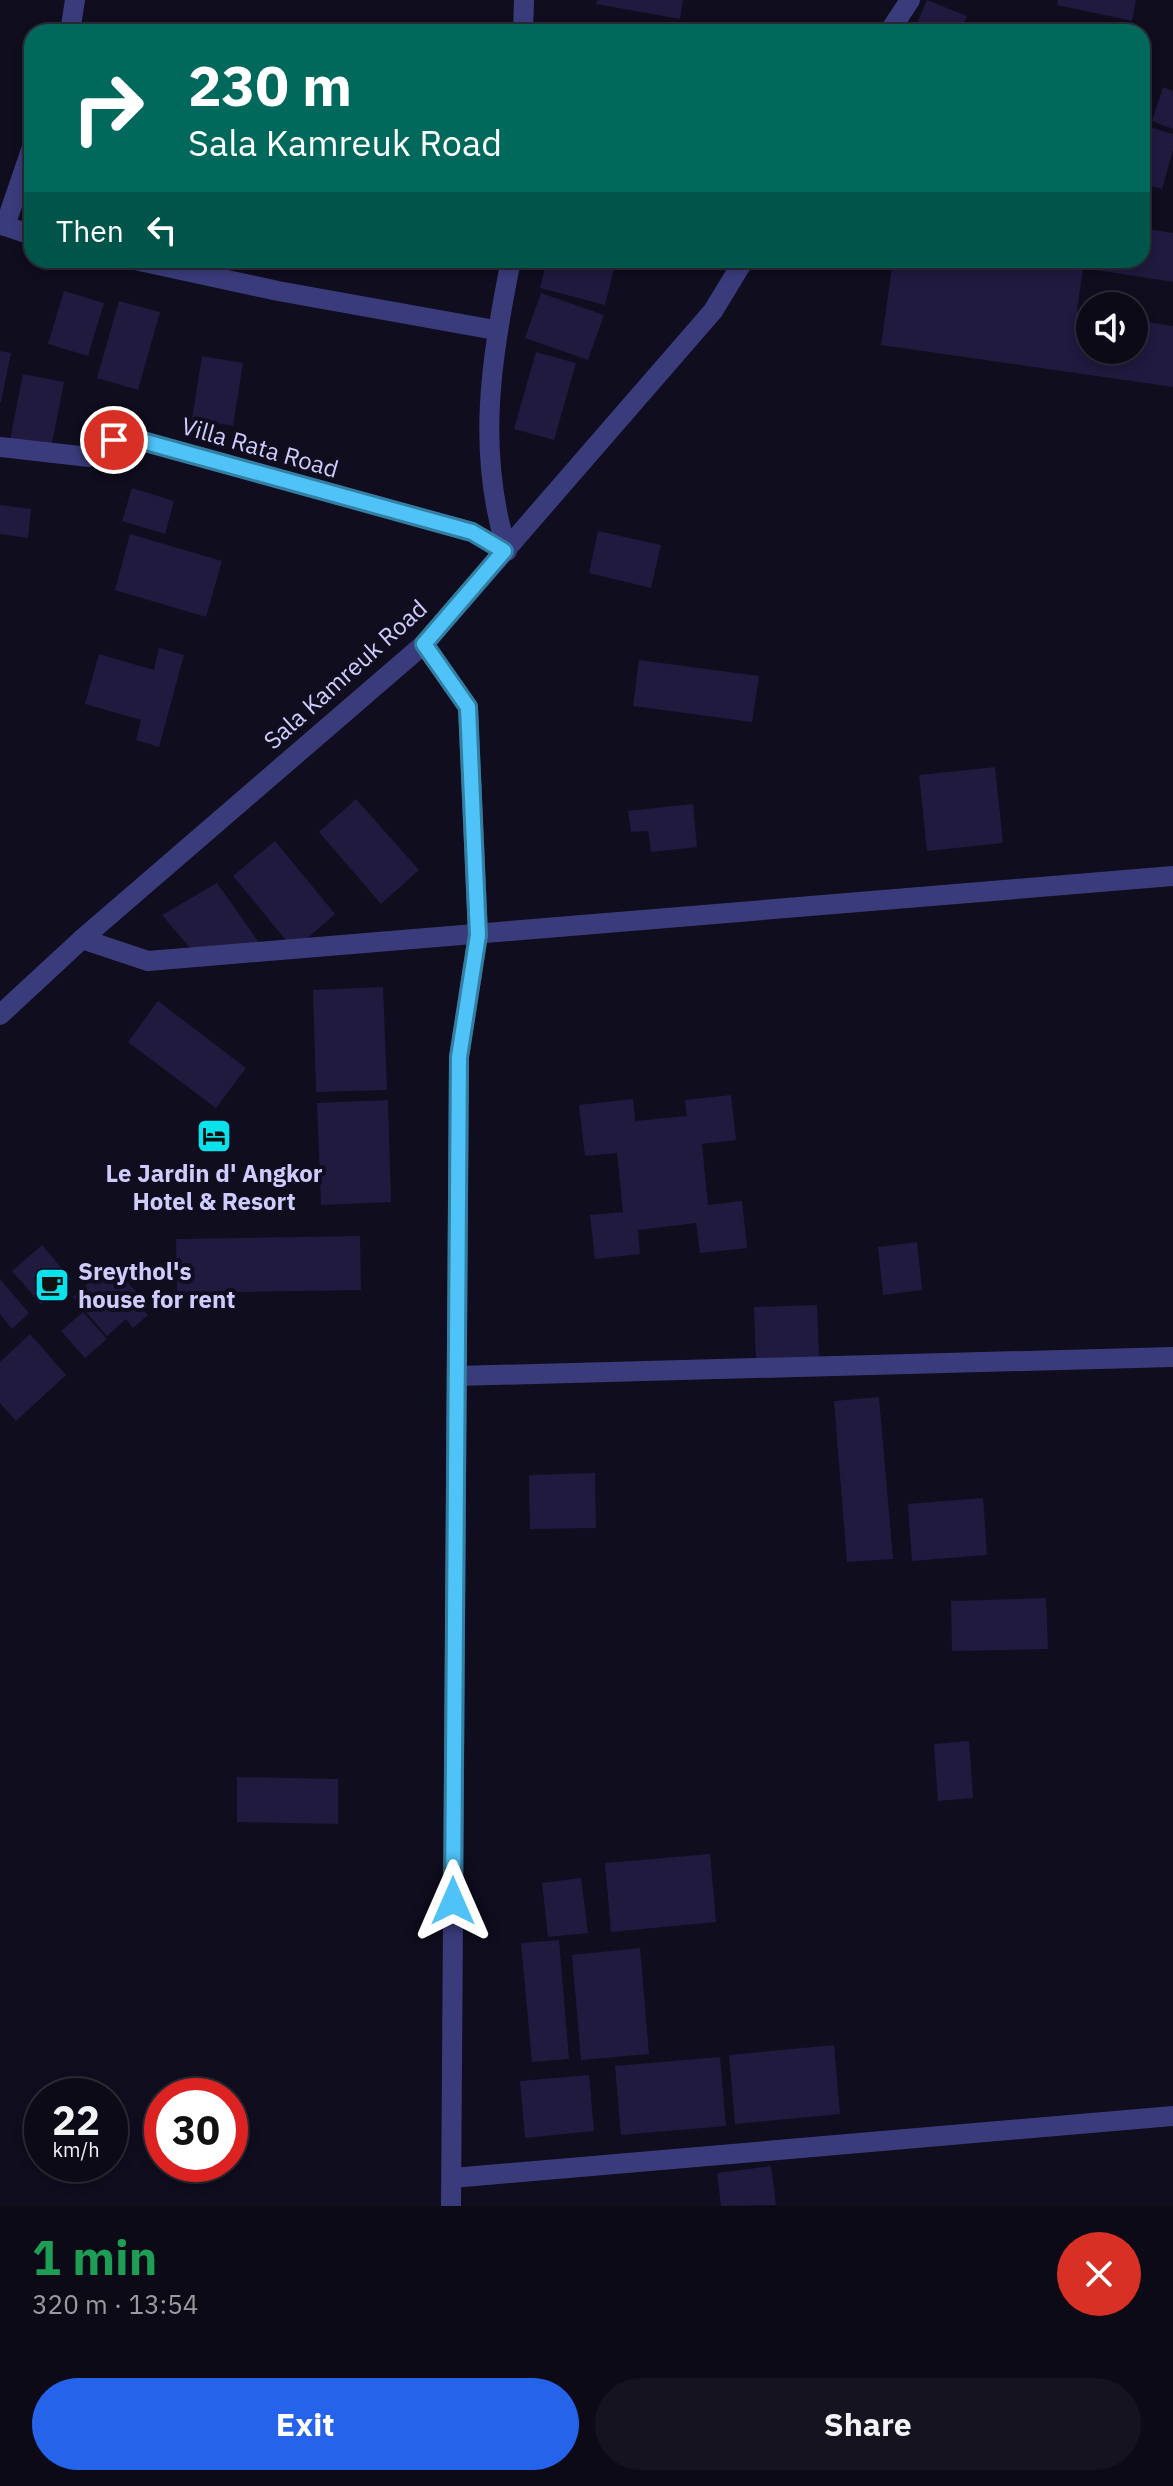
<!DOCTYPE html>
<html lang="en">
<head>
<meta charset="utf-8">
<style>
  body { margin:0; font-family:"IBM Plex Sans",sans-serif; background:#14131f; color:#f1f3f6; height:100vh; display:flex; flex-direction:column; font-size:30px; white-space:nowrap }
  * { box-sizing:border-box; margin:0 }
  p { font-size:26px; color:#9a9aa1 }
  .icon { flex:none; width:44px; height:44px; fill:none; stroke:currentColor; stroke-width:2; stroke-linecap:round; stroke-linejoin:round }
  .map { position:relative; height:2206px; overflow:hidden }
  .panel { display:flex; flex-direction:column; background:#0b0a16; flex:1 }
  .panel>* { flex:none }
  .guide { position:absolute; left:24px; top:24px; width:1126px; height:244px; border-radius:24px; box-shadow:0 4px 12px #0003,0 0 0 2px #2b2b35; background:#00695c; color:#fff; overflow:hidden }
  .fabs { position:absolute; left:1076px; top:292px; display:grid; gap:16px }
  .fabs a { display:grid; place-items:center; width:72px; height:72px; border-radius:50%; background:#0b0a16; box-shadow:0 4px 12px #0003,0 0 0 2px #2b2b35; font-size:40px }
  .speed { position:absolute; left:24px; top:2078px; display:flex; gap:16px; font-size:40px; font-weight:700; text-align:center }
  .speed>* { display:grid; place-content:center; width:104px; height:104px; border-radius:50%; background:#0b0a16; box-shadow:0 4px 12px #0003,0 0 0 2px #2b2b35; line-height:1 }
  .speed small { font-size:20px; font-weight:400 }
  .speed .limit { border:12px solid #d22; background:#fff; color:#111 }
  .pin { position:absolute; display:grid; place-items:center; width:68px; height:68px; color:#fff; margin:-34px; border:4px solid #fff; border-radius:50%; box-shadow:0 2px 8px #0007 }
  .me { position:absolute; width:88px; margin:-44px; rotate:0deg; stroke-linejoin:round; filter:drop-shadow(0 0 6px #0008) }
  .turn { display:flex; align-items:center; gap:28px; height:168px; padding:0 32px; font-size:36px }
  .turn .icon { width:104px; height:104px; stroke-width:2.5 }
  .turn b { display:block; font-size:56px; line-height:68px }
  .then { display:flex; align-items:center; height:76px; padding:0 32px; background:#0003; gap:16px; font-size:30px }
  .round { display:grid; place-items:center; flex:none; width:84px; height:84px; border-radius:42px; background:#14131f }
  .headline { display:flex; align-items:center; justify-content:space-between; height:136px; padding:0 32px }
  h1 { font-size:48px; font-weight:800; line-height:60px; color:#1e9e55 }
  .primary-button { display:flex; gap:16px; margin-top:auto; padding:16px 32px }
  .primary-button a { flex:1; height:92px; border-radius:48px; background:#2563eb; color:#fff; font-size:32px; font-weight:800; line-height:92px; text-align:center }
  .primary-button a+a { background:#14131f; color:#f1f3f6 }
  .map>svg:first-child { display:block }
</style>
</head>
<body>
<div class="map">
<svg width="1173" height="2206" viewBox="0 0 1173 2206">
  <rect width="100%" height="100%" fill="#0f0d1e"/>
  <!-- building -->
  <g fill="#1f1a3e">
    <path d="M597 0H683L680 19 596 4Z"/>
    <path d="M927 0 967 16 960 32H913Z"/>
    <path d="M1058 0H1136L1132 21 1057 5Z"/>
    <rect x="99" y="27" width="61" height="5"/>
    <path d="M1163 87 1173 91V129L1152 121Z"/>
    <path d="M1142 125 1173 134V150L1162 189 1142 184Z"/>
    <path d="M1142 228 1173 233V282L1083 268 1077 311 1090 313V350H1134V320L1173 326V387L881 345 893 260H1142Z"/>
    <path d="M547 260H616L605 305 540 288Z"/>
    <path d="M64 291 104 303 88 356 48 344Z"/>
    <path d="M541 293 604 315 588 360 525 338Z"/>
    <path d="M119 301 160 312 138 390 97 378Z"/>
    <path d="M0 351 11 353 1 402H0Z"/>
    <path d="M536 352 576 363 554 440 514 429Z"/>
    <path d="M202 356 243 363 233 426 192 419Z"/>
    <path d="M23 374 64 382 51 448 10 440Z"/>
    <path d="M132 488 174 501 165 534 122 521Z"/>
    <path d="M0 505 31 509 28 538 0 534Z"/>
    <path d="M598 531 661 545 651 588 589 573Z"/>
    <path d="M130 534 222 561 206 617 115 590Z"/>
    <path d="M159 648 184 655 159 747 136 740 141 720 85 704 99 654 154 670Z"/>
    <path d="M639 660 759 676 752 722 633 706Z"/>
    <path d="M995 767 1003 843 927 851 919 775Z"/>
    <path d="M356 799 419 870 381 904 319 832Z"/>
    <path d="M693 804 697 847 651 852 648 831 631 832 628 811Z"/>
    <path d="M275 841 335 914 294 950 233 876Z"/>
    <path d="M217 883 260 944 190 948 162 915Z"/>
    <path d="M383 987 387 1090 316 1092 313 990Z"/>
    <path d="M158 1001 246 1068 216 1108 128 1042Z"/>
    <path d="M731 1095 736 1140 702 1144 708 1205 742 1201 747 1248 700 1253 696 1223 638 1230 640 1254 595 1259 590 1215 623 1212 617 1153 585 1156 579 1105 633 1099 635 1121 687 1116 685 1100Z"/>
    <path d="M388 1100 391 1202 321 1205 317 1103Z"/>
    <path d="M360 1236 361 1290 177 1293 176 1239Z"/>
    <path d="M917 1242 922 1290 883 1295 878 1247Z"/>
    <path d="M42 1245 71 1279 41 1304 12 1271Z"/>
    <path d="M110 1263 148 1305 143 1310 148 1315 133 1328 126 1319 107 1336 73 1297Z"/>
    <path d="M0 1279 29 1313 12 1329 0 1314Z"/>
    <path d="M817 1305 819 1360 756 1362 754 1307Z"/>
    <path d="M83 1312 107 1339 85 1358 61 1331Z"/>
    <path d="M30 1334 66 1375 16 1421 0 1403V1362Z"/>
    <path d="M879 1397 893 1559 847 1562 834 1401Z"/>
    <path d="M595 1473 596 1528 530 1529 529 1475Z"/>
    <path d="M983 1498 987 1555 912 1561 908 1504Z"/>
    <path d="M1046 1598 1048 1649 952 1651 951 1601Z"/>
    <path d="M969 1741 973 1798 938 1801 934 1744Z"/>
    <path d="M237 1777 338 1779V1824L237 1822Z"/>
    <path d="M710 1854 716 1922 611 1932 605 1863Z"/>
    <path d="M581 1878 588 1933 548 1937 542 1883Z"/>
    <path d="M559 1940 569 2059 532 2062 521 1943Z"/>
    <path d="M640 1948 649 2054 581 2060 572 1955Z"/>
    <path d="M834 2045 840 2114 735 2124 729 2055Z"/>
    <path d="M720 2057 726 2126 621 2135 615 2066Z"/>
    <path d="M589 2075 594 2131 525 2138 520 2081Z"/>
    <path d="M771 2166 776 2205 721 2206 717 2173Z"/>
  </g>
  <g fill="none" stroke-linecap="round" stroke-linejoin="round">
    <!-- minor -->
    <g stroke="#3a3b7b" stroke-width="20">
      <path d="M70 32 75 0"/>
      <path d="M523 32 524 0"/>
      <path d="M0 224 5 226 32 147"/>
      <path d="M5 226 32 235"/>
      <path d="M135 260 278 291 495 330"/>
      <path d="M0 447 89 457 102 453 124 436 472 532 504 551"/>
      <path d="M507 551C476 450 491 361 511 260"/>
      <path d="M424 644 468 707 478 935 459 1057 451 2206"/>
      <path d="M82 939 148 961 1173 876"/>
      <path d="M457 1376 1173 1357"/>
      <path d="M452 2178 1173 2116"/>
    </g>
    <!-- tertiary -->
    <g stroke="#3a3b7b" stroke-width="20">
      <path d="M889 32 910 0"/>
      <path d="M0 1015 82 939 424 644 713 311 744 260"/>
    </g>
  </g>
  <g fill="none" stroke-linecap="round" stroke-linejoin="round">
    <!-- route casing -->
    <g stroke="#337fa1" stroke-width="20">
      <path id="route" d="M114 440 124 436 472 532 504 551 424 644 468 707 478 935 459 1057 453 1901"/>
    </g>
    <!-- route -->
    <use href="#route" stroke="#4fc3f7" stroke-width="14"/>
  </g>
  <!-- icons -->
  <defs>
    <g id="hotel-square" transform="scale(1.8)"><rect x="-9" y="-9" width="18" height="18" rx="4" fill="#0ae2eb" stroke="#0f0d1e"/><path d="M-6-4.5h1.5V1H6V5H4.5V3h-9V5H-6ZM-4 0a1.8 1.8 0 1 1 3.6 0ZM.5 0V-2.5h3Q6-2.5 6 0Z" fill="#111"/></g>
    <g id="cafe-square" transform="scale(1.8)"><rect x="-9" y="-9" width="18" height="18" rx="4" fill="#0ae2eb" stroke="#0f0d1e"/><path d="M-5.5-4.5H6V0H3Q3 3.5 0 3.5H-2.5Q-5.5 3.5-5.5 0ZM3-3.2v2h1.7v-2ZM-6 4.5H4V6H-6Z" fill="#111"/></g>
  </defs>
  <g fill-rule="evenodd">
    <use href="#hotel-square" x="214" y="1136"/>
    <use href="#cafe-square" x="52" y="1285"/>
  </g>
  <g text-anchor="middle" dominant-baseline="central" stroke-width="8" stroke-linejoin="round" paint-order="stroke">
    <!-- street labels -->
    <g font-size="24" fill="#cfccfd" stroke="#0f0d1e">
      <text transform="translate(260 447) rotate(16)">Villa Rata Road</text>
      <text transform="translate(345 674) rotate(-42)">Sala Kamreuk Road</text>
    </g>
    <!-- poi labels -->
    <g font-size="24" font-weight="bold" fill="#cfccfd" stroke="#0f0d1e">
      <text x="214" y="1173">Le Jardin d' Angkor<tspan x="214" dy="28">Hotel &amp; Resort</tspan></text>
      <text x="78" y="1271" text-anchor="start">Sreythol's<tspan x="78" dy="28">house for rent</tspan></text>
    </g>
  </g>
</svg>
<div class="fabs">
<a><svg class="icon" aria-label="sound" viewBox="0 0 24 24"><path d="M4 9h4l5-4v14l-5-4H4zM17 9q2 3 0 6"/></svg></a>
</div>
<div class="speed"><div>22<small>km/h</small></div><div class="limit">30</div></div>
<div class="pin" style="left:114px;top:440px;background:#d93025"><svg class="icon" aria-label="arrive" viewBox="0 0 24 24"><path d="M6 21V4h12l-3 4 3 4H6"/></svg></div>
<svg class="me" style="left:453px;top:1901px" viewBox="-20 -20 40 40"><path d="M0-17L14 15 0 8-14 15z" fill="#4fc3f7" stroke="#fff" stroke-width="4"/></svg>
<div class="guide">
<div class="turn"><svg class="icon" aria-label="right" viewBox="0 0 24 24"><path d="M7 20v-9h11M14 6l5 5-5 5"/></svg><div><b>230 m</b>Sala Kamreuk Road</div></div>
<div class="then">Then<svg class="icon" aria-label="left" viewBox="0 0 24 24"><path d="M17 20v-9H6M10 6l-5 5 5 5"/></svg></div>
</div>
</div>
<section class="panel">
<div class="headline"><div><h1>1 min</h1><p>320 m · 13:54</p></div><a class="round" style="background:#d93025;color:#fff"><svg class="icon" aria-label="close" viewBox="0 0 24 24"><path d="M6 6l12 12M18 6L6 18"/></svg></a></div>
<div class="primary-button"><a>Exit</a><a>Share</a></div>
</section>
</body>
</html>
